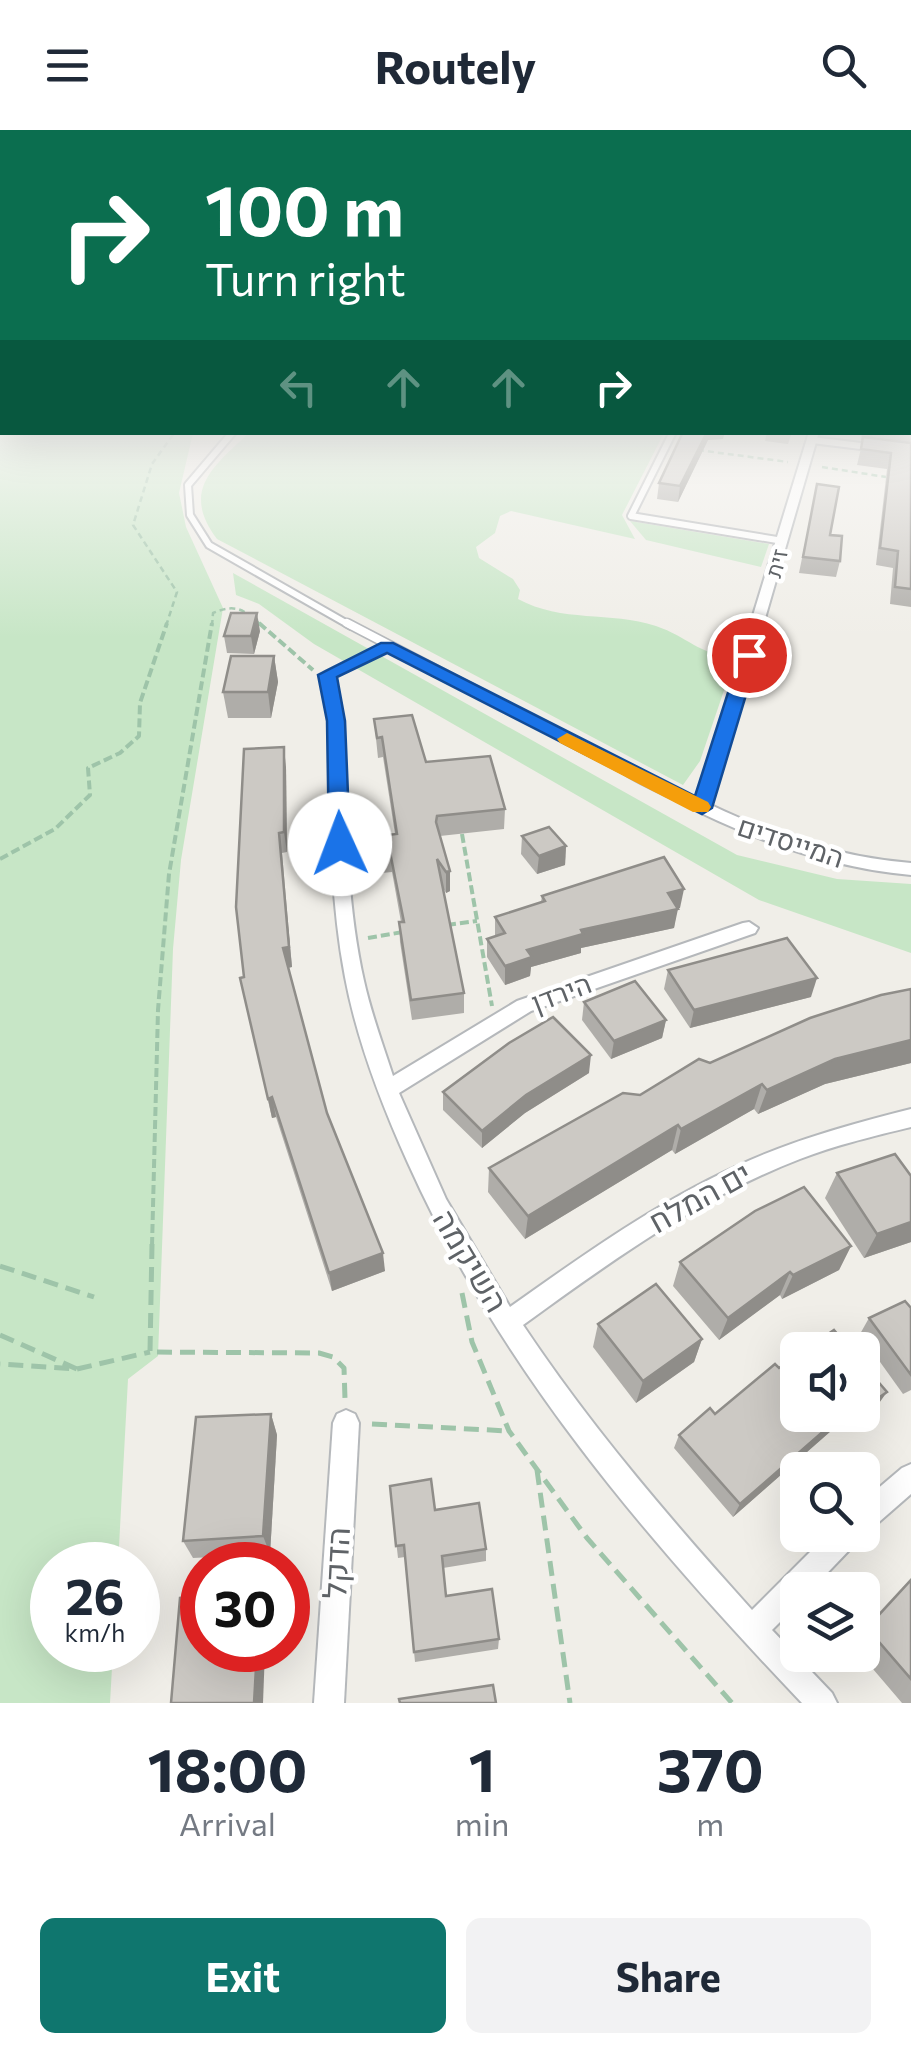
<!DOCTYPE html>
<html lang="en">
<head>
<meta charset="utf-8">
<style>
  body { margin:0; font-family:Commissioner,Heebo,sans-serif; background:#f2f2f3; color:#1f2937; height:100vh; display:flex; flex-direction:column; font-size:38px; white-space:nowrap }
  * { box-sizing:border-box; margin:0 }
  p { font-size:32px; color:#747a83 }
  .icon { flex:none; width:55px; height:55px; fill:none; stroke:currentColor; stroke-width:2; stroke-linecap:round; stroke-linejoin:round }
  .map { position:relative; height:1573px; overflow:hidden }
  .side { display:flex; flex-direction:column; background:#fff; flex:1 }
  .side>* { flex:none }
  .banner { position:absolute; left:0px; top:0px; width:912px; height:305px; box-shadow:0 10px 40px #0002; background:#0b6e4f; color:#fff; overflow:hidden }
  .controls { position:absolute; left:780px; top:1202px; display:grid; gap:20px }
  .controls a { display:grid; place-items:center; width:100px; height:100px; border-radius:15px; background:#fff; box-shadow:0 10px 40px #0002; font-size:50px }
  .speed { position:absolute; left:30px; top:1412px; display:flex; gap:20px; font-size:50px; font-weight:700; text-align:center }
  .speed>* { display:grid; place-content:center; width:130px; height:130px; border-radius:50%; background:#fff; box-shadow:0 10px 40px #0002; line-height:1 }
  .speed small { font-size:25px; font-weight:400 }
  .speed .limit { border:15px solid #d22; background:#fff; color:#111 }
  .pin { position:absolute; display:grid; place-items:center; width:85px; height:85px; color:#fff; margin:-42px; border:5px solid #fff; border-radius:50%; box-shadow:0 2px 10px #0007 }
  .me { position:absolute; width:110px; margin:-55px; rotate:358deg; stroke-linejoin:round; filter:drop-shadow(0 0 8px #0008) }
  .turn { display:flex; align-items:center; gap:35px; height:210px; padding:0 40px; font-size:45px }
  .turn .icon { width:130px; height:130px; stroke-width:2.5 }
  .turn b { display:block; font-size:70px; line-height:85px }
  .lanes { display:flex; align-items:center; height:95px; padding:0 40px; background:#0003; justify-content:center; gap:50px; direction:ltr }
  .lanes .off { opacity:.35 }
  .eta { display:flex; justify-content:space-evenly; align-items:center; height:170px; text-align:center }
  .eta b { font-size:60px; font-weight:700; line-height:70px }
  .action { display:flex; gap:20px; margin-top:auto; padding:20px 40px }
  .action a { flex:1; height:115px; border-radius:15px; background:#0f766e; color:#fff; font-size:40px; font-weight:700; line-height:115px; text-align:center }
  .action a+a { background:#f2f2f3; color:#1f2937 }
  header { display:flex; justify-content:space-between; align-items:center; height:130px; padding:0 40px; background:#fff; font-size:45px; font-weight:700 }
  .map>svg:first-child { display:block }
</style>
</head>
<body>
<header><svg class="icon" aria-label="menu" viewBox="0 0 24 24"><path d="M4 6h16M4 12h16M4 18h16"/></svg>Routely<svg class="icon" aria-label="search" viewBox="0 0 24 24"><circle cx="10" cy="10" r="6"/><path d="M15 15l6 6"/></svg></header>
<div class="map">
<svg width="911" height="1573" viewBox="0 0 911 1573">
  <rect width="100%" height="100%" fill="#f0eee8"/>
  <!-- green -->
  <g fill="#c7e6c6">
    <path d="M0 288 2 302 193 303 179 363 186 397 223 478 181 730 173 819 158 1226 128 1249 118 1435H52V1520H113L110 1573H0Z"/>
    <path d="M250 302 664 303 622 385 635 409 511 381 500 386 495 403 476 417 479 428 513 449 520 460 518 469C562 493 610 481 656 496 688 507 698 524 735 528L700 631 683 655 217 409C180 360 214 336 250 302Z"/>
    <path d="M630 391 769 414 761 437 646 410Z"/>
    <path d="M233 443 737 725 837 749 911 754V823L759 770 314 514 259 474 236 465Z"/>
  </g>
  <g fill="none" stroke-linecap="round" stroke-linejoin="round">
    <!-- lane-far1 casing -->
    <g stroke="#b5b8bb" stroke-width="10">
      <g id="lane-far1">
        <path d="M233 302 188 355 190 385 209 415 351 496"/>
        <path d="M673 302 631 386 783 411"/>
        <path d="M812 310 869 317"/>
      </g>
    </g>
    <!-- lane casing -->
    <g stroke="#b5b8bb" stroke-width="11">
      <g id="lane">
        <path d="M347 493 623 637"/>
        <path d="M336 591 327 545 387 516"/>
      </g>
    </g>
    <!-- street casing -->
    <g stroke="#b5b8bb" stroke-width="4">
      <g id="street">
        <path d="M809 302H819L711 675C776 706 839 727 911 733V745C824 737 746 707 669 667 652 658 630 650 615 637L623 632 628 634 697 669Z"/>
        <path d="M336 587 343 591C346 678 345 766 364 851 371 883 383 915 393 946L517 871 743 793 749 792 758 798 755 803 531 881 399 963 446 1069 510 1177C583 1125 656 1073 737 1036 793 1010 852 994 911 979V997C874 1006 836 1015 800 1029 698 1068 610 1132 523 1195 591 1297 670 1389 752 1480L827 1405H859L855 1414 811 1460H798V1474L772 1500 832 1563 837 1573H802C648 1411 500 1239 408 1033 381 973 357 911 345 847 329 763 330 676 329 591Z"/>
        <path d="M346 1280 355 1284 359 1293 344 1573H314L333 1293 337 1284Z"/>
        <path d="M911 1334V1364L871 1399 862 1403V1372L902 1338Z"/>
      </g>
    </g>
    <!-- path-far2 -->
    <g stroke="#9ec4a9" stroke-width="2.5" stroke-dasharray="6 4" stroke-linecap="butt">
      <path d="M698 320 788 332"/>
      <path d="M822 337 886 347"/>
      <path d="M166 496 177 462 133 395 152 334 175 302"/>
      <path d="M212 496 213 483C236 473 245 480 262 496"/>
    </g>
    <!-- path-far1 -->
    <g stroke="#9ec4a9" stroke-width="4" stroke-dasharray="9 4" stroke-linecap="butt">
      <path d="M259 493 313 540"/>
      <path d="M462 704 492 876"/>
      <path d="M0 729 55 699 90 665 88 638 120 623 139 606 140 573 167 493"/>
      <path d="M447 795 477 791"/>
      <path d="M368 808 403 802"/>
      <path d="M152 1116 158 880 169 744 212 493"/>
    </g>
    <!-- path -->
    <g stroke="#9ec4a9" stroke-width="5" stroke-dasharray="15 8" stroke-linecap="butt">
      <path d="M152 1114 150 1222 319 1223 333 1227 344 1238 345 1269"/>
      <path d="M0 1136 94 1167"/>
      <path d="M462 1163 472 1212 509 1301 587 1408 732 1573"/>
      <path d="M0 1205 77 1239 0 1234"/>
      <path d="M77 1239 150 1222"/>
      <path d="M372 1294 509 1301"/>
      <path d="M537 1340 570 1573"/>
    </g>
    <!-- lane-far1 -->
    <use href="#lane-far1" stroke="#fff" stroke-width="6"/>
    <!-- lane -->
    <use href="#lane" stroke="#fff" stroke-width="8"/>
    <!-- street -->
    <use href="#street" fill="#fff" fill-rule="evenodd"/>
  </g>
  <!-- wall -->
  <g fill="#afada9">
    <path d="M910 288H911V477L890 474 893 438 876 435 887 339 857 335 863 310H861L862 302H910Z"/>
    <path d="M683 302 723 309 708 310 678 372 657 369 659 353Z"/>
    <path d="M767 302H792L788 314 765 311Z"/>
    <path d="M817 354 830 405 840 431 836 447 799 443Z"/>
    <path d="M260 501 254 524 227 523 224 506Z"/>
    <path d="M274 526 278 552 271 588H228L223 562Z"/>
    <path d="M374 589 426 632 505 679 504 699 440 706 450 761 446 763 443 758 464 863V883L412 890 400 812 399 792H401L392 742 382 743 379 726 377 706 395 704 383 627 378 628Z"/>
    <path d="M286 637 287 722 282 723 292 837 288 838 327 983 385 1141 332 1161 276 987 272 988 240 848 244 847Z"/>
    <path d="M522 706 566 716 565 735 537 744 521 724Z"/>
    <path d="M542 766 680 778H677L674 798 581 818V823L531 837 530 846 505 855 487 827V809L495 806V787L541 772Z"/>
    <path d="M668 840 811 867 690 898 664 859Z"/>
    <path d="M911 859V933L825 954 758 984 754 979 675 1024 672 1020 525 1109 488 1062 489 1038 640 965 710 933Z"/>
    <path d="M584 872 666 890 662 908 611 929 582 890Z"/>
    <path d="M589 943 525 983 482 1018 443 980V962Z"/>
    <path d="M837 1043 911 1046V1112L864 1128 825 1068Z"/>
    <path d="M851 1116 839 1140 782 1169 780 1165 719 1210 673 1156 680 1132Z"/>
    <path d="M911 1178V1260L903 1264 860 1204 869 1188Z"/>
    <path d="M598 1194 702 1209 694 1232 636 1273 593 1217Z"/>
    <path d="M877 1276 845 1299 840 1293 733 1387 674 1318 679 1305 715 1284 862 1285Z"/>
    <path d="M271 1284 277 1305 270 1424 193 1428 183 1411Z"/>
    <path d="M390 1356 435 1380 486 1419V1431L443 1438 446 1466 499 1509 498 1519 415 1532 405 1427 398 1428Z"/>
    <path d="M911 1448V1573H902L861 1525H862V1501Z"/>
  </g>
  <!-- shaded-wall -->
  <g fill="#8f8d89">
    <path d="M707 302H725L723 309 708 310 678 372 680 356Z"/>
    <path d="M257 483 260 501 254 524 251 506Z"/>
    <path d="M274 526 278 552 271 588 268 562Z"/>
    <path d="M284 617 286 637 287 722 284 702Z"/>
    <path d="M279 703 292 837 286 838 283 818Z"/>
    <path d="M566 716 565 735 537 744 539 726Z"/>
    <path d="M450 741V761L446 763V742Z"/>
    <path d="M684 759 680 778 665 781 668 763Z"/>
    <path d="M678 779 674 798 581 818V823L531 837 530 846 505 855V836L527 820 581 800Z"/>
    <path d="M817 848 811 867 690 898 694 880Z"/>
    <path d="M666 890 662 908 611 929 614 911Z"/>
    <path d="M911 910V933L825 954 758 984 767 960 835 929Z"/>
    <path d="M591 925 589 943 525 983 482 1018V1001L526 965Z"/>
    <path d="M762 954 754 979 675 1024 681 999Z"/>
    <path d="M272 967 276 987 272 988 268 969Z"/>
    <path d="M678 995 672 1020 525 1109 528 1086Z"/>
    <path d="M911 1092V1112L864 1128 877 1104Z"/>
    <path d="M851 1116 839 1140 782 1169 793 1145Z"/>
    <path d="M383 1123 385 1141 332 1161 329 1143Z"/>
    <path d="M790 1142 780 1165 719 1210 728 1188Z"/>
    <path d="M702 1209 694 1232 636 1273 643 1251Z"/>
    <path d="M887 1262 877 1276 845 1299 854 1285H862V1279Z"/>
    <path d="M271 1284 277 1305 270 1424 263 1406Z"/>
    <path d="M842 1285H845L840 1293 733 1387 740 1374Z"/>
    <path d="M257 1520H265L263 1573H254Z"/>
  </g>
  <!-- building -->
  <g fill="#ccc9c4" stroke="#8f8d89" stroke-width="2.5">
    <path d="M683 302H707L680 356 659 353Z"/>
    <path d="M863 307 911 313V459L895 457 898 421 880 418 891 323 861 319Z"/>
    <path d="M817 354 839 357 830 405 842 406 840 431 803 427Z"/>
    <path d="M231 483H257L251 506H224Z"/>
    <path d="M231 526H274L268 562H223Z"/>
    <path d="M412 585 426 632 490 626 505 679 437 686 436 692 450 741 446 742 437 729 464 863 411 870 399 792H404L390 722 381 723 377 706 397 704 382 607 377 608 374 589Z"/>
    <path d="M284 617V702L279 703 289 817 283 818 327 983 383 1123 329 1143 272 967 268 969 240 848 244 847 236 777 244 619Z"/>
    <path d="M549 697 566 716 539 726 522 706Z"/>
    <path d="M664 727 684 759 668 763 678 779 581 800 583 804 527 820 532 827 505 836 487 809 505 803 495 787 545 771 542 766Z"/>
    <path d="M787 808 817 848 694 880 668 840Z"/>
    <path d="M635 851 666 890 614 911 584 872Z"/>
    <path d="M911 859V910L835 929 767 960 762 954 681 999 678 995 528 1086 489 1038 623 963 640 965 699 929 710 933 810 888 881 865Z"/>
    <path d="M553 887 591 925 526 965 482 1001 443 962 509 913Z"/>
    <path d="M895 1024 911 1046V1092L877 1104 837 1043Z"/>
    <path d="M804 1057 851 1116 793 1145 790 1142 728 1188 680 1132 755 1081Z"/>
    <path d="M656 1154 702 1209 643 1251 598 1194Z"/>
    <path d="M905 1171 911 1178V1245L869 1188Z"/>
    <path d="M834 1200 851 1220H805Z"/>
    <path d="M798 1225V1285H842L740 1374 679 1305 710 1278 715 1284 775 1234 779 1238Z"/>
    <path d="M862 1233 887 1262 862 1279Z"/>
    <path d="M271 1284 263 1406 183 1411 196 1287Z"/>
    <path d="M431 1349 435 1380 479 1373 486 1419 442 1426 446 1466 492 1459 499 1509 414 1522 404 1415 396 1416 390 1356Z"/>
    <path d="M911 1450V1549L867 1498Z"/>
    <path d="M202 1466V1520H257L254 1573H171L180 1468Z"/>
    <path d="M493 1555 496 1573H400L399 1569Z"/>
  </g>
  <!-- sky -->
  <linearGradient id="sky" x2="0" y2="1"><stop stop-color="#91c4ef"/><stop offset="0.57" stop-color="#f8f7f5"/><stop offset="1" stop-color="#f8f7f5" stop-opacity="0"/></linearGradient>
  <rect width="911" height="508" fill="url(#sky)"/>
  <!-- route -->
  <path fill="#1a73e8" stroke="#114b97" stroke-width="2.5" d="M381 513H393L695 666 740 525 749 519 758 525 712 678 702 684 387 523 337 547 345 591 350 714 340 722 329 714 327 591 318 545Z"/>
  <!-- slow -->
  <path fill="#f59e0b" d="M567 603 708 672 711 677 708 682H693L560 613 557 609Z"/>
  <g text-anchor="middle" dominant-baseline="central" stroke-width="9" stroke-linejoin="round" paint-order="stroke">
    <!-- far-street labels -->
    <g font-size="22" fill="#5f6367" stroke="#fff">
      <text transform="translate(776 433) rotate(-74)">זית</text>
    </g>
    <!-- street labels -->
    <g font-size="28" fill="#5f6367" stroke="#fff">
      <text transform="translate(791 711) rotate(18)">המייסדים</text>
      <text transform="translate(561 862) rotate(-21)">הירדן</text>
    </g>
    <!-- near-street labels -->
    <g font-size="32" fill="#5f6367" stroke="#fff">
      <text transform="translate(699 1066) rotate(-29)">ים המלח</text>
      <text transform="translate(472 1130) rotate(59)">השיקמה</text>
      <text transform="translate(335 1433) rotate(-87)">הדקל</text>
    </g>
  </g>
</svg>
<div class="controls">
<a><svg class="icon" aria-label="sound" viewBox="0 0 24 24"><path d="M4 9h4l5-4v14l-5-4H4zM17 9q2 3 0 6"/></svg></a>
<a><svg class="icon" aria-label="search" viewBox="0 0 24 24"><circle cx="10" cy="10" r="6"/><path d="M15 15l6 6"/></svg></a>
<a><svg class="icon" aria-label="layers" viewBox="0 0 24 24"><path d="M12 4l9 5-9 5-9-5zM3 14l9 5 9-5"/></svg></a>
</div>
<div class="speed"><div>26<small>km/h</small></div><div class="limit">30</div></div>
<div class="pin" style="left:749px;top:525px;background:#d93025"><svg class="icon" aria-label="arrive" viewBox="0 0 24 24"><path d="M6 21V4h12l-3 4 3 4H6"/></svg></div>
<svg class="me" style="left:340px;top:714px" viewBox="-20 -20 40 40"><circle r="19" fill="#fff"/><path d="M0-13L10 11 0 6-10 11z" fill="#1a73e8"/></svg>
<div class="banner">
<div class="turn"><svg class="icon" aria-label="right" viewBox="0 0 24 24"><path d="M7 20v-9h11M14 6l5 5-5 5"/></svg><div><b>100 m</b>Turn right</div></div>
<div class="lanes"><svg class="icon off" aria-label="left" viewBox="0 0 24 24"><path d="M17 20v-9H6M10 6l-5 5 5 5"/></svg><svg class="icon off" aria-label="ahead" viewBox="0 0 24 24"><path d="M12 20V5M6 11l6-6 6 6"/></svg><svg class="icon off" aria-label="ahead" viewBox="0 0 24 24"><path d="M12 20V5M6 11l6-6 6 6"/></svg><svg class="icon" aria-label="right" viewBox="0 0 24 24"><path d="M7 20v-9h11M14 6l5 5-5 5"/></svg></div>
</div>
</div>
<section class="side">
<div class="eta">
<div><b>18:00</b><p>Arrival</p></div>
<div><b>1</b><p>min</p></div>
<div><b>370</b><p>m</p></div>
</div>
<div class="action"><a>Exit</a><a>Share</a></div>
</section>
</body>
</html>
